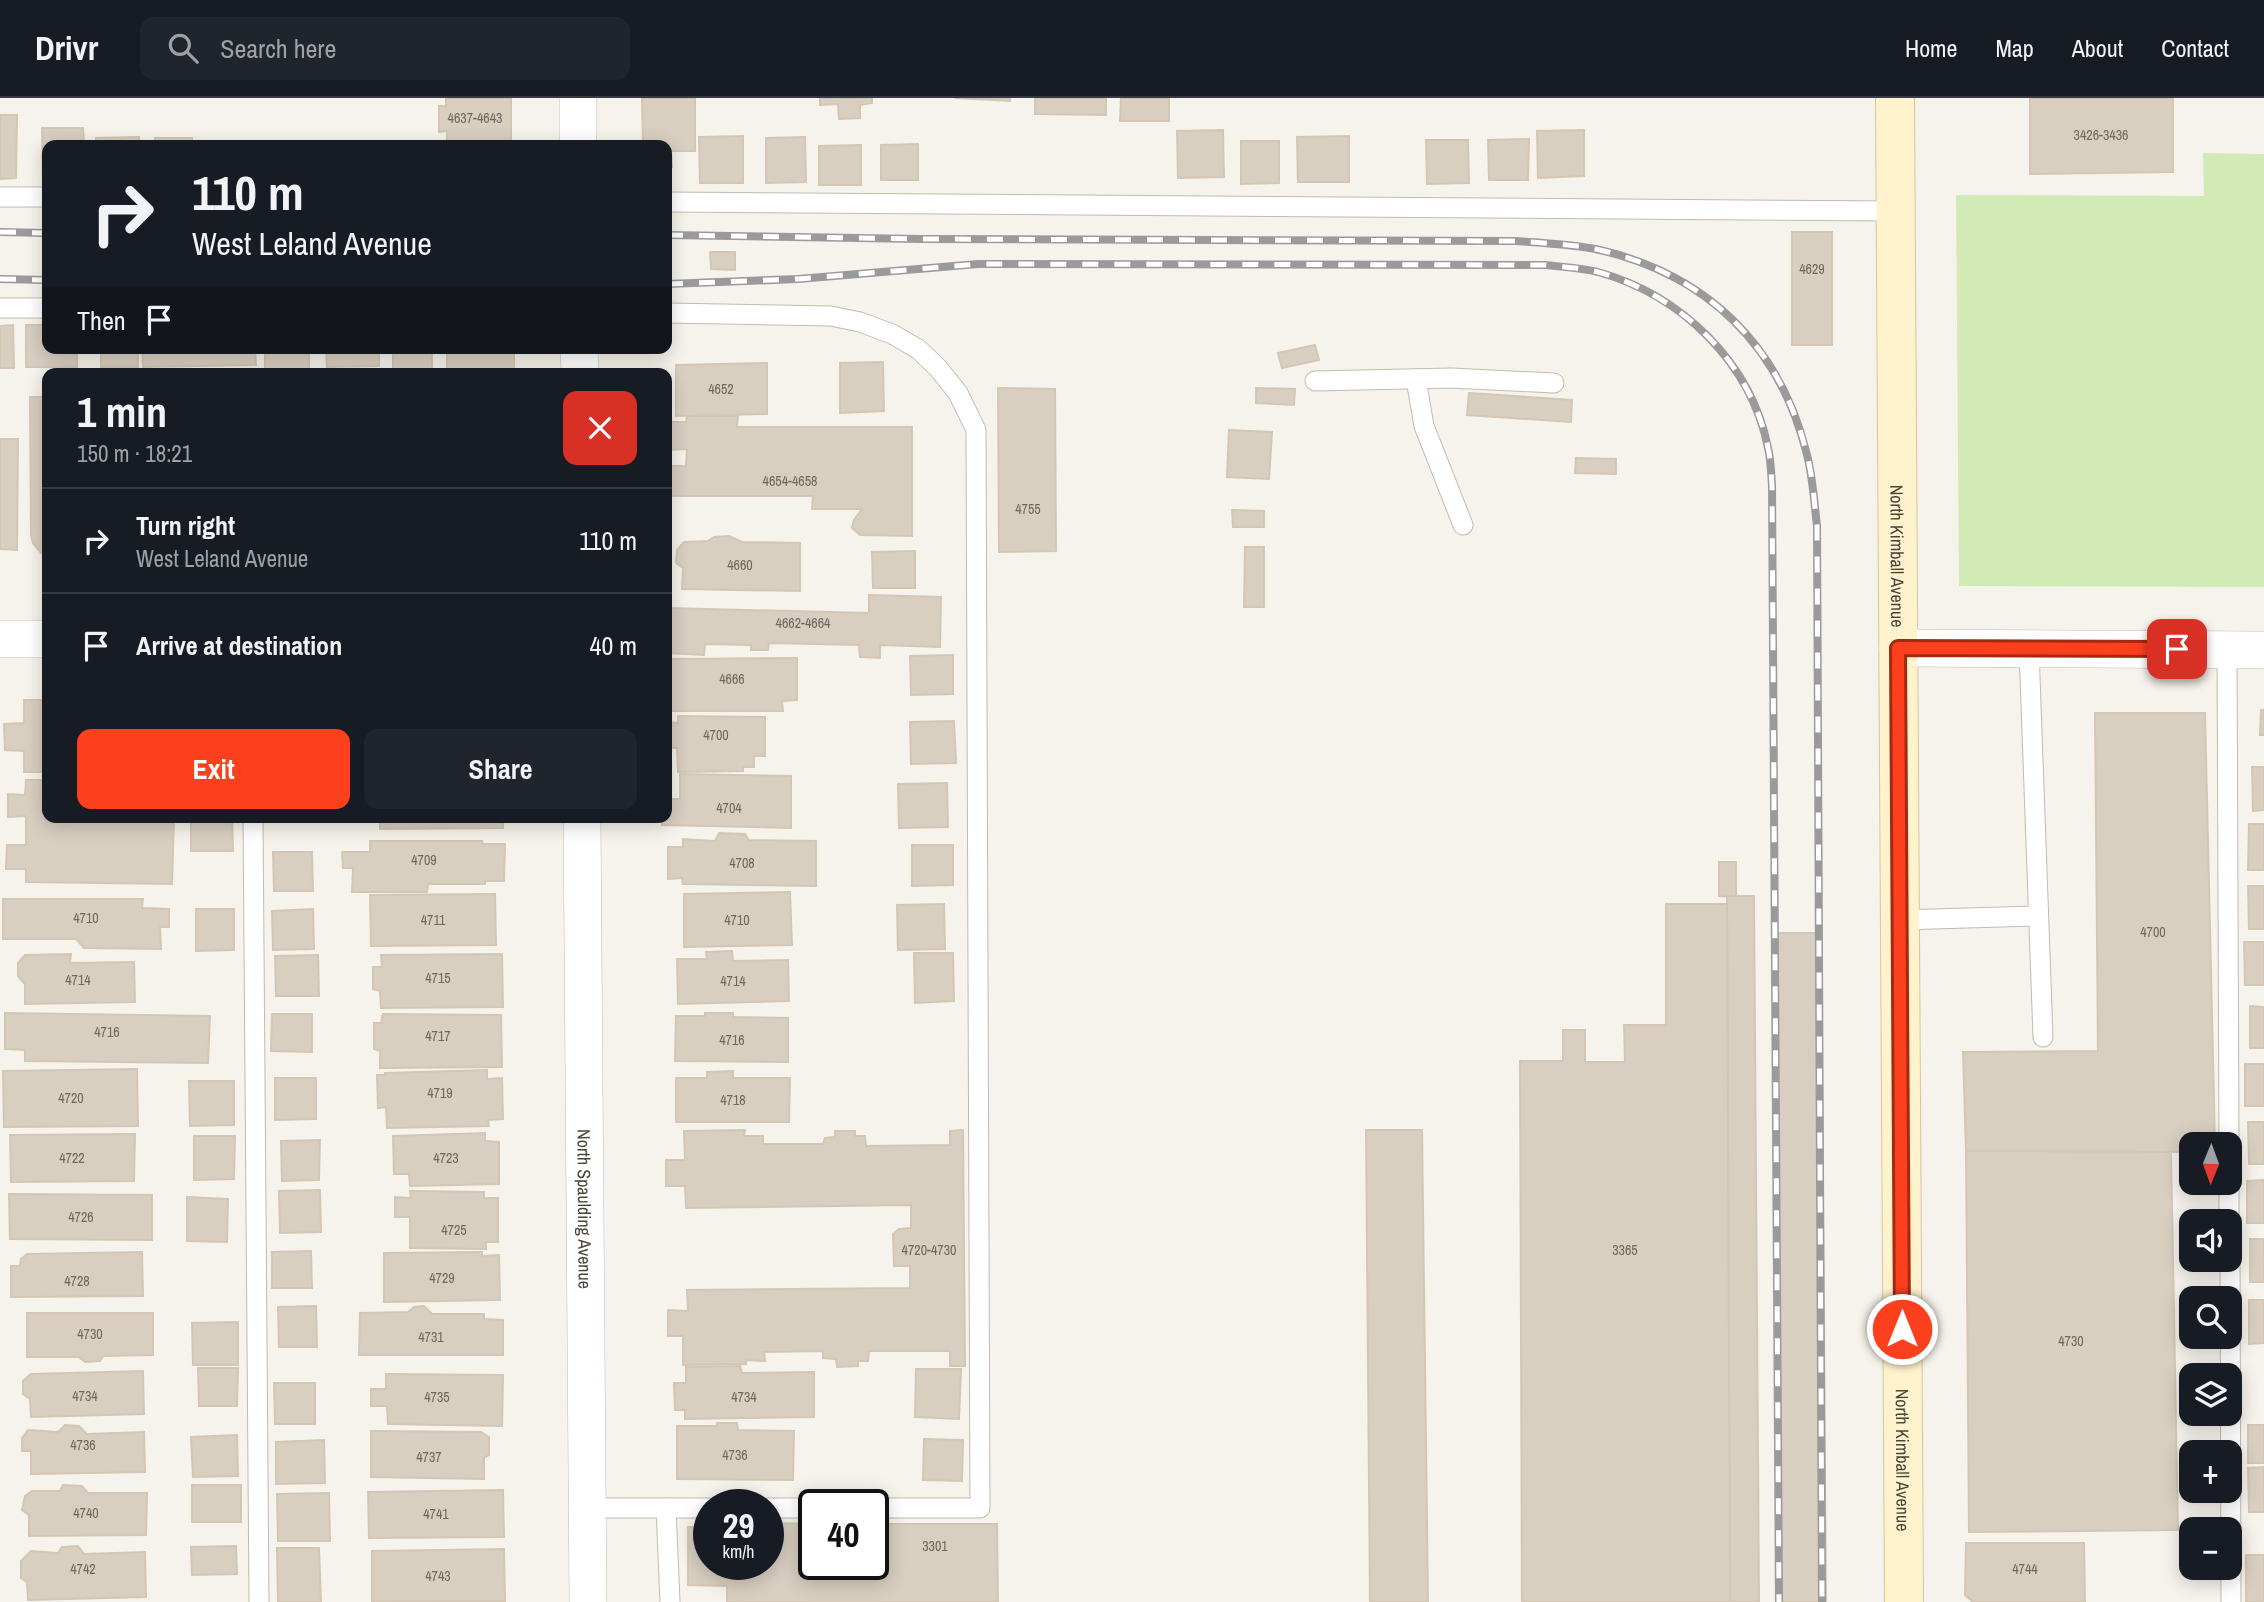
<!DOCTYPE html>
<html lang="en">
<head>
<meta charset="utf-8">
<style>
  body { margin:0; font-family:"Archivo Narrow",sans-serif; background:#20242c; color:#f1f3f6; height:100vh; display:flex; flex-direction:column; font-size:26px; white-space:nowrap }
  * { box-sizing:border-box; margin:0 }
  p { font-size:23px; color:#9ea1a6 }
  .icon { flex:none; width:38px; height:38px; fill:none; stroke:currentColor; stroke-width:2; stroke-linecap:round; stroke-linejoin:round }
  .map { position:relative; flex:1; overflow:hidden }
  .side { position:absolute; left:42px; top:270px; width:630px; height:455px; display:flex; flex-direction:column; background:#171b24; border-radius:14px; box-shadow:0 4px 18px #0003 }
  .side>* { flex:none }
  .guide { position:absolute; left:42px; top:42px; width:630px; height:214px; border-radius:14px; box-shadow:0 4px 18px #0003; background:#171b24; color:#f1f3f6; overflow:hidden }
  .needle { width:46px; rotate:181deg }
  .tools { position:absolute; left:2179px; top:1034px; display:grid; gap:14px }
  .tools a { display:grid; place-items:center; width:63px; height:63px; border-radius:14px; background:#171b24; box-shadow:0 4px 18px #0003; font-size:35px }
  .speed { position:absolute; left:693px; top:1391px; display:flex; gap:14px; font-size:35px; font-weight:700; text-align:center }
  .speed>* { display:grid; place-content:center; width:91px; height:91px; border-radius:50%; background:#171b24; box-shadow:0 4px 18px #0003; line-height:1 }
  .speed small { font-size:18px; font-weight:400 }
  .speed .limit { border:4px solid #111; border-radius:10px; background:#fff; color:#111 }
  .pin { position:absolute; display:grid; place-items:center; width:60px; height:60px; color:#fff; margin:-30px; border-radius:14px; box-shadow:0 4px 10px #0006 }
  .me { position:absolute; width:77px; margin:-38px; rotate:0deg; stroke-linejoin:round; filter:drop-shadow(0 0 5px #0008) }
  .turn { display:flex; align-items:center; gap:24px; height:147px; padding:0 35px; font-size:32px }
  .turn .icon { width:91px; height:91px; stroke-width:2.5 }
  .turn b { display:block; font-size:49px; line-height:60px }
  .then { display:flex; align-items:center; height:66px; padding:0 35px; background:#0003; gap:14px; font-size:26px }
  .round { display:grid; place-items:center; flex:none; width:74px; height:74px; border-radius:14px; background:#20242c }
  .summary { display:flex; align-items:center; justify-content:space-between; height:119px; padding:0 35px }
  h1 { font-size:42px; font-weight:800; line-height:52px }
  .cta { display:flex; gap:14px; margin-top:auto; padding:14px 35px }
  .cta a { flex:1; height:80px; border-radius:14px; background:#fc3f1d; color:#fff; font-size:28px; font-weight:800; line-height:80px; text-align:center }
  .cta a+a { background:#20242c; color:#f1f3f6 }
  ul { padding:0; list-style:none }
  li { display:flex; align-items:center; gap:21px; height:105px; padding:0 35px; border-top:2px solid #363941 }
  li div { flex:1 }
  li b { display:block; font-size:26px }
  li em { font-style:normal }
  header { display:flex; align-items:center; gap:42px; box-sizing:border-box; height:98px; padding:0 35px; background:#171b24; border-bottom:2px solid #363941 }
  header strong { font-size:33px }
  nav { display:flex; gap:38px; margin-inline-start:auto; font-size:24px }
  .search { width:490px; height:63px; background:#20242c; display:flex; align-items:center; gap:18px; box-sizing:border-box; padding:0 24px; border-radius:14px; color:#9ea1a6; font-size:26px }
  .map>svg:first-child { display:block }
</style>
</head>
<body>
<header>
<strong>Drivr</strong>
<div class="search"><svg class="icon" aria-label="search" viewBox="0 0 24 24"><circle cx="10" cy="10" r="6"/><path d="M15 15l6 6"/></svg>Search here</div>
<nav><a>Home</a><a>Map</a><a>About</a><a>Contact</a></nav>
</header>
<div class="map">
<svg width="2264" height="1504" viewBox="0 0 2264 1504">
  <rect width="100%" height="100%" fill="#f6f3ec"/>
  <!-- green -->
  <path fill="#d2eab5" d="M2203 55 2264 56V489L1959 488 1956 97 2204 98Z"/>
  <!-- building -->
  <g fill="#d8cfc1" stroke="#d3c7b4" stroke-width="2">
    <path d="M446 0H511V47H447V33L439 34V8H446Z"/>
    <path d="M642 0H695V53H671L672 69H667V47H643Z"/>
    <path d="M820 0H872V5L860 7V20L839 21 838 6 820 7Z"/>
    <path d="M955 0H1010V3Z"/>
    <path d="M1035 0H1106V17L1035 16Z"/>
    <path d="M1121 0H1169V23H1120Z"/>
    <path d="M2030 0H2173V74L2030 76Z"/>
    <path d="M0 17H17L16 80 0 81Z"/>
    <path d="M42 30H83L84 47H47V83H43Z"/>
    <path d="M1223 32 1224 79 1178 80 1177 33Z"/>
    <path d="M1584 32V78L1538 80 1537 33Z"/>
    <path d="M743 38V85H700L699 39Z"/>
    <path d="M1349 38V84H1298L1297 39Z"/>
    <path d="M139 39V47H96V40Z"/>
    <path d="M805 39 806 84 766 85V40Z"/>
    <rect x="155" y="40" width="37" height="7"/>
    <path d="M1529 41 1528 82H1489L1488 42Z"/>
    <path d="M1426 42H1468L1469 85 1427 86Z"/>
    <path d="M1241 43H1279V85L1241 86Z"/>
    <path d="M918 46V82H881V47Z"/>
    <path d="M861 47V87H819V48Z"/>
    <rect x="1792" y="134" width="40" height="113"/>
    <path d="M710 154H735V172L711 171Z"/>
    <path d="M13 227 14 270H0V228Z"/>
    <path d="M26 227H47V250H77V269H26Z"/>
    <path d="M1315 247 1319 262 1282 270 1278 255Z"/>
    <rect x="101" y="250" width="37" height="19"/>
    <path d="M142 250H255L256 267 143 269Z"/>
    <path d="M265 250H309V274L265 275Z"/>
    <path d="M326 250H379V268L327 269Z"/>
    <path d="M393 250H432V273L393 274Z"/>
    <path d="M447 250 514 252V275H447Z"/>
    <path d="M883 264 884 313 840 315V265Z"/>
    <path d="M767 265V316L676 318V267Z"/>
    <path d="M998 290 1055 291 1056 453 999 454Z"/>
    <path d="M1256 290 1295 291 1294 307 1256 305Z"/>
    <path d="M1469 295 1572 302 1571 324 1467 317Z"/>
    <path d="M30 299H47V454L41 455 33 445 31 437Z"/>
    <path d="M687 318H738L737 329H912V438L860 437 852 430 854 422 862 411H812L813 398H667V368H686L687 351 668 352V324H686Z"/>
    <path d="M1229 332 1272 334 1269 381 1227 379Z"/>
    <path d="M0 341H18L17 452 0 451Z"/>
    <path d="M1576 360 1616 361V376L1575 375Z"/>
    <path d="M1232 412 1264 413V429H1233Z"/>
    <path d="M729 438 742 444 800 445V493L682 491 683 470 676 465 677 452 684 444 708 443 714 439Z"/>
    <path d="M1245 449H1264V509H1244Z"/>
    <path d="M915 453V490H873L872 454Z"/>
    <path d="M869 497 941 499 940 549 880 547V560L860 559 859 547 769 545 768 552H751V547L705 546 704 557 667 555 668 510 869 515Z"/>
    <path d="M953 557V596L911 597 910 558Z"/>
    <path d="M797 560V602L782 603 783 613H667V561Z"/>
    <path d="M24 602H47V674H24V653L5 652 4 626 24 625Z"/>
    <path d="M2261 612H2264V637H2260Z"/>
    <path d="M2095 615H2205L2215 1046H2191V1054L1966 1053 1963 954 2098 953Z"/>
    <path d="M678 618 765 619V658H754V669H743V673L678 674 677 650H667V624L678 625Z"/>
    <path d="M954 623 956 665 911 666 910 624Z"/>
    <path d="M2252 669H2264V712L2253 713Z"/>
    <path d="M680 676 791 678V730L662 727V719H667V701H680Z"/>
    <path d="M26 682H47V719H174L172 786 26 784V771H6L7 747H26V718L8 719V696L25 697Z"/>
    <path d="M947 685 948 729 899 730 898 686Z"/>
    <path d="M191 719H232L233 753H191Z"/>
    <path d="M380 719H503V730L380 731Z"/>
    <path d="M2249 726H2264V772H2248Z"/>
    <path d="M719 735 745 736 749 742 816 743V788L683 786 682 780 668 781V749H683V741L715 743Z"/>
    <path d="M370 743H482L483 746H505L504 783H485V786H428L427 794H352L353 770H343L342 754H370Z"/>
    <path d="M912 747H953V787L912 788Z"/>
    <path d="M273 754H312L313 793H274Z"/>
    <path d="M1719 764H1736V799L1719 798Z"/>
    <path d="M2248 788H2264V831H2249Z"/>
    <path d="M790 794 792 847 684 849V796Z"/>
    <path d="M495 796 496 847 371 848 370 797Z"/>
    <path d="M1727 798H1754L1759 1504H1730Z"/>
    <path d="M3 801H143L142 810 169 811V829H160L161 851 84 850 76 841H3Z"/>
    <path d="M944 806 945 851 898 852 897 807Z"/>
    <path d="M1666 806H1727L1730 1504H1522L1520 963H1563V932H1585V964H1625L1624 927H1666Z"/>
    <path d="M196 811H234V852L196 853Z"/>
    <path d="M313 811 314 851 273 852 272 813Z"/>
    <path d="M1775 835H1821L1826 1504H1778Z"/>
    <path d="M2244 844H2264V887H2245Z"/>
    <path d="M732 853 733 863 788 862 789 903 678 906 677 861H707L706 854Z"/>
    <path d="M914 855H953L954 903 915 905Z"/>
    <path d="M71 856 70 865 134 864 135 904 25 906V886L18 878V865L25 857Z"/>
    <path d="M502 856 503 909 381 910 380 893 373 891V869H382L381 857Z"/>
    <path d="M318 857 319 898H276L275 858Z"/>
    <path d="M2250 908 2264 909V950H2250Z"/>
    <path d="M5 915 210 918 208 965 25 963V952L5 951Z"/>
    <path d="M705 915H733V919L788 920V964L675 963 676 918H705Z"/>
    <path d="M272 916H312V954L271 953Z"/>
    <path d="M383 916 501 917 502 969 380 970V953L374 951V925H381Z"/>
    <rect x="2245" y="966" width="19" height="42"/>
    <path d="M137 971 138 1028 4 1029 3 973Z"/>
    <path d="M487 972V981L502 980 503 1021 488 1022 489 1028 387 1030 386 1009 378 1010 377 977H385V975Z"/>
    <path d="M733 973V980H790L789 1024H676V980H707V974Z"/>
    <path d="M275 980H316V1021L275 1022Z"/>
    <path d="M189 983H234V1027L190 1028Z"/>
    <path d="M2248 1024H2264V1066H2249Z"/>
    <path d="M745 1032 744 1038H763V1046H823L825 1040 835 1039V1033H855V1038H865L866 1048 950 1047V1033L963 1032 965 1268H950V1253H869L868 1263H858V1268L837 1269 836 1261 823 1260V1253L764 1254 765 1263 746 1262V1266L683 1267V1238H668V1212L688 1213 687 1192 910 1190V1168H894L893 1136 899 1131 911 1130V1107L686 1110 685 1088H666V1062H685L684 1033Z"/>
    <path d="M1366 1032H1422L1428 1504H1370Z"/>
    <path d="M485 1035V1043L499 1044V1086L410 1088 409 1076H394L393 1038Z"/>
    <path d="M135 1036 134 1083 11 1084 10 1037Z"/>
    <path d="M194 1038H235L234 1081 194 1082Z"/>
    <path d="M320 1042 319 1082 282 1083 281 1043Z"/>
    <path d="M1966 1053 2171 1054 2178 1432 1969 1434Z"/>
    <path d="M2264 1082V1125H2247V1083Z"/>
    <path d="M320 1092 321 1134 280 1135 279 1093Z"/>
    <path d="M410 1093 484 1094V1100H498V1144H486V1151L410 1150V1119H395V1099L411 1100Z"/>
    <path d="M9 1096 152 1097V1142L10 1141Z"/>
    <path d="M187 1099 228 1101 227 1144 187 1143Z"/>
    <rect x="2250" y="1141" width="14" height="43"/>
    <path d="M311 1153 312 1190H272V1154Z"/>
    <path d="M142 1154 143 1198 11 1199V1168H20L21 1161 27 1156Z"/>
    <path d="M482 1154V1158L499 1157 500 1202 384 1204V1155Z"/>
    <path d="M2249 1202H2264V1245L2249 1246Z"/>
    <path d="M316 1208 317 1249H279L278 1209Z"/>
    <path d="M424 1208 432 1216H484V1221L503 1222V1257H359L360 1215 408 1214 414 1209Z"/>
    <path d="M27 1215H153V1257L103 1258 100 1263 85 1264 79 1259H27Z"/>
    <path d="M238 1224V1267H193L192 1225Z"/>
    <path d="M740 1268 742 1275 814 1274V1319L685 1321V1312H675L674 1285H686V1269Z"/>
    <path d="M198 1270H238L237 1308H199Z"/>
    <path d="M916 1271H961L959 1321 915 1319Z"/>
    <path d="M143 1273 144 1316 31 1319 30 1301 23 1296V1283L31 1276Z"/>
    <path d="M386 1276 503 1277 502 1328 388 1326 387 1308H371V1291H386Z"/>
    <path d="M274 1285H315V1326H275Z"/>
    <path d="M717 1325H737L738 1332 794 1333 793 1382 677 1381V1328H717Z"/>
    <path d="M65 1327 79 1328 87 1336 144 1334 145 1374 31 1376V1353H22V1340L28 1332 58 1334Z"/>
    <rect x="2248" y="1327" width="16" height="38"/>
    <path d="M371 1333 481 1334 489 1339V1357L484 1360V1381L371 1379Z"/>
    <path d="M237 1337 238 1378 193 1379 191 1339Z"/>
    <path d="M924 1341 963 1342 962 1383 923 1382Z"/>
    <path d="M324 1342 325 1385 276 1386V1344Z"/>
    <path d="M2264 1369V1414H2249L2248 1370Z"/>
    <path d="M63 1387 82 1388 88 1395H147L146 1437 29 1438V1417L22 1412 25 1398 32 1393H60Z"/>
    <rect x="192" y="1387" width="49" height="37"/>
    <path d="M503 1392 504 1439 369 1440 368 1394Z"/>
    <path d="M329 1395 330 1443H278L277 1396Z"/>
    <path d="M768 1425 814 1426V1466H873V1426H997L998 1504H727V1488L688 1487V1429H709V1466H768Z"/>
    <path d="M1966 1445H2084L2085 1504H1973L1965 1497Z"/>
    <path d="M78 1448 84 1456 145 1454 146 1499 28 1502 27 1484 21 1480V1463L31 1453 58 1455 62 1449Z"/>
    <path d="M236 1448 237 1476 192 1477 191 1449Z"/>
    <path d="M277 1450H319L321 1504H278Z"/>
    <path d="M504 1451 505 1503 372 1504V1453Z"/>
    <rect x="2246" y="1457" width="18" height="47"/>
  </g>
  <g fill="none" stroke-linecap="round" stroke-linejoin="round">
    <!-- lane casing -->
    <g stroke="#c2bbae" stroke-width="21">
      <g id="lane">
        <path d="M0 99H47"/>
        <path d="M667 104 1896 113"/>
        <path d="M0 210H47"/>
        <path d="M667 215 831 218 860 224 892 236 918 251 938 270 958 295 976 332 980 1410H873"/>
        <path d="M1416 281 1424 328 1463 427"/>
        <path d="M1315 283 1451 280 1554 285"/>
        <path d="M2029 551 2043 939"/>
        <path d="M2227 551 2229 1046"/>
        <path d="M253 719 259 1504"/>
        <path d="M1900 822 2038 818"/>
        <path d="M2229 1085V1124"/>
        <path d="M2230 1154 2231 1504"/>
        <path d="M587 1410H709"/>
        <path d="M666 1410 670 1504"/>
        <path d="M768 1410H814"/>
      </g>
    </g>
    <!-- street casing -->
    <g stroke="#c2bbae" stroke-width="38">
      <g id="street">
        <path d="M578 0V47"/>
        <path d="M579 250 580 275"/>
        <path d="M0 541H47"/>
        <path d="M1898 550 2264 552"/>
        <path id="s1" d="M582 719 588 1504"/>
      </g>
    </g>
    <!-- secondary casing -->
    <g stroke="#d6c79b" stroke-width="40">
      <g id="secondary">
        <path id="s2" d="M1895 0 1904 1504"/>
      </g>
    </g>
    <!-- lane -->
    <use href="#lane" stroke="#fff" stroke-width="19"/>
    <!-- street -->
    <use href="#street" stroke="#fff" stroke-width="37"/>
    <!-- secondary -->
    <use href="#secondary" stroke="#fff3cd" stroke-width="38"/>
    <!-- rail casing -->
    <g stroke="#9a9a9a" stroke-width="8">
      <g id="rail">
        <path d="M0 134 47 135"/>
        <path d="M667 137 921 141 1515 143C1543 145 1572 146 1600 152 1707 177 1779 247 1806 353 1813 378 1814 403 1817 428L1822 1504"/>
        <path d="M0 181 47 182"/>
        <path d="M667 186 798 181 978 166 1545 167C1563 169 1582 170 1598 174 1681 197 1751 264 1768 350 1771 362 1771 375 1772 387L1779 1504"/>
      </g>
    </g>
    <!-- rail -->
    <use href="#rail" stroke="#fff" stroke-width="5" stroke-dasharray="16" stroke-linecap="butt"/>
  </g>
  <g fill="none" stroke-linecap="round" stroke-linejoin="round">
    <!-- route casing -->
    <g stroke="#a42913" stroke-width="18">
      <path id="route" d="M1902 1231 1898 550 2177 551"/>
    </g>
    <!-- route -->
    <use href="#route" stroke="#fc3f1d" stroke-width="12"/>
  </g>
  <g text-anchor="middle" dominant-baseline="central" stroke-width="5" stroke-linejoin="round" paint-order="stroke">
    <!-- number labels -->
    <g font-size="14" fill="#6e675b">
      <text x="475" y="20">4637-4643</text>
      <text x="2101" y="37">3426-3436</text>
      <text x="1812" y="171">4629</text>
      <text x="721" y="291">4652</text>
      <text x="790" y="383">4654-4658</text>
      <text x="1028" y="411">4755</text>
      <text x="740" y="467">4660</text>
      <text x="803" y="525">4662-4664</text>
      <text x="732" y="581">4666</text>
      <text x="716" y="637">4700</text>
      <text x="729" y="710">4704</text>
      <text x="424" y="762">4709</text>
      <text x="742" y="765">4708</text>
      <text x="86" y="820">4710</text>
      <text x="433" y="822">4711</text>
      <text x="737" y="822">4710</text>
      <text x="2153" y="834">4700</text>
      <text x="438" y="880">4715</text>
      <text x="78" y="882">4714</text>
      <text x="733" y="883">4714</text>
      <text x="107" y="934">4716</text>
      <text x="438" y="938">4717</text>
      <text x="732" y="942">4716</text>
      <text x="440" y="995">4719</text>
      <text x="71" y="1000">4720</text>
      <text x="733" y="1002">4718</text>
      <text x="72" y="1060">4722</text>
      <text x="446" y="1060">4723</text>
      <text x="81" y="1119">4726</text>
      <text x="454" y="1132">4725</text>
      <text x="929" y="1152">4720-4730</text>
      <text x="1625" y="1152">3365</text>
      <text x="442" y="1180">4729</text>
      <text x="77" y="1183">4728</text>
      <text x="90" y="1236">4730</text>
      <text x="431" y="1239">4731</text>
      <text x="2071" y="1243">4730</text>
      <text x="85" y="1298">4734</text>
      <text x="437" y="1299">4735</text>
      <text x="744" y="1299">4734</text>
      <text x="83" y="1347">4736</text>
      <text x="735" y="1357">4736</text>
      <text x="429" y="1359">4737</text>
      <text x="86" y="1415">4740</text>
      <text x="436" y="1416">4741</text>
      <text x="935" y="1448">3301</text>
      <text x="83" y="1471">4742</text>
      <text x="2025" y="1471">4744</text>
      <text x="438" y="1478">4743</text>
    </g>
    <!-- street labels -->
    <g font-size="18" fill="#4b4439" stroke="#fff">
      <text stroke="none"><textPath href="#s2" startOffset="458">North Kimball Avenue</textPath></text>
      <text stroke="none"><textPath href="#s1" startOffset="392">North Spaulding Avenue</textPath></text>
      <text stroke="none"><textPath href="#s2" startOffset="1362">North Kimball Avenue</textPath></text>
    </g>
  </g>
</svg>
<div class="tools">
<a><svg class="needle" viewBox="-14 -14 28 28"><path d="M0-13l5 13h-10z" fill="#e53935"/><path d="M0 13l5-13h-10z" fill="#9ea1a6"/></svg></a>
<a><svg class="icon" aria-label="sound" viewBox="0 0 24 24"><path d="M4 9h4l5-4v14l-5-4H4zM17 9q2 3 0 6"/></svg></a>
<a><svg class="icon" aria-label="search" viewBox="0 0 24 24"><circle cx="10" cy="10" r="6"/><path d="M15 15l6 6"/></svg></a>
<a><svg class="icon" aria-label="layers" viewBox="0 0 24 24"><path d="M12 4l9 5-9 5-9-5zM3 14l9 5 9-5"/></svg></a>
<a>+</a>
<a>−</a>
</div>
<div class="speed"><div>29<small>km/h</small></div><div class="limit">40</div></div>
<div class="pin" style="left:2177px;top:551px;background:#d93025"><svg class="icon" aria-label="arrive" viewBox="0 0 24 24"><path d="M6 21V4h12l-3 4 3 4H6"/></svg></div>
<svg class="me" style="left:1902px;top:1231px" viewBox="-20 -20 40 40"><circle r="17" fill="#fc3f1d" stroke="#fff" stroke-width="3"/><path d="M0-11L8 9 0 5-8 9z" fill="#fff"/></svg>
<div class="guide">
<div class="turn"><svg class="icon" aria-label="right" viewBox="0 0 24 24"><path d="M7 20v-9h11M14 6l5 5-5 5"/></svg><div><b>110 m</b>West Leland Avenue</div></div>
<div class="then">Then<svg class="icon" aria-label="arrive" viewBox="0 0 24 24"><path d="M6 21V4h12l-3 4 3 4H6"/></svg></div>
</div>
<section class="side">
<div class="summary"><div><h1>1 min</h1><p>150 m · 18:21</p></div><a class="round" style="background:#d93025;color:#fff"><svg class="icon" aria-label="close" viewBox="0 0 24 24"><path d="M6 6l12 12M18 6L6 18"/></svg></a></div>
<ul>
<li><svg class="icon" aria-label="right" viewBox="0 0 24 24"><path d="M7 20v-9h11M14 6l5 5-5 5"/></svg><div><b>Turn right</b><p>West Leland Avenue</p></div><em>110 m</em></li>
<li><svg class="icon" aria-label="arrive" viewBox="0 0 24 24"><path d="M6 21V4h12l-3 4 3 4H6"/></svg><div><b>Arrive at destination</b></div><em>40 m</em></li>
</ul>
<div class="cta"><a>Exit</a><a>Share</a></div>
</section>
</div>
</body>
</html>
